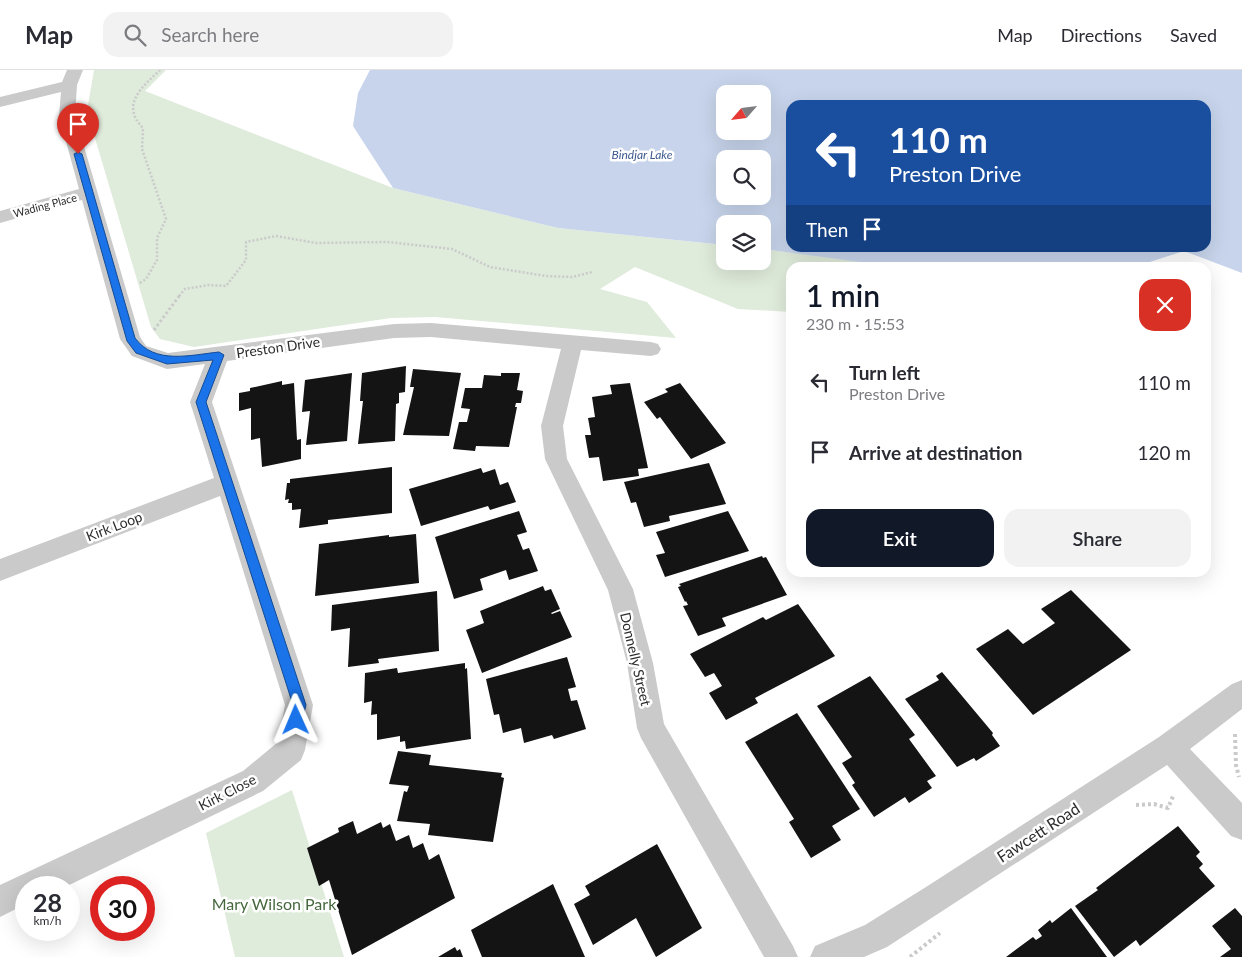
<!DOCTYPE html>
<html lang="en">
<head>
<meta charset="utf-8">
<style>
  body { margin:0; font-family:Lato,sans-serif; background:#f2f2f3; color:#2b2b33; height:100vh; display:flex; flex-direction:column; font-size:19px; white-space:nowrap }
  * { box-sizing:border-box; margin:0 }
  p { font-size:16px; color:#7c7c81 }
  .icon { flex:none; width:28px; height:28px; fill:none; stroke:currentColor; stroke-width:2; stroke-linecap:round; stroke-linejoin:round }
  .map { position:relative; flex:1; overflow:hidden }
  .side { position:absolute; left:786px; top:192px; width:425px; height:315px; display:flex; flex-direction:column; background:#fff; border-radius:15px; box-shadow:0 5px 20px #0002 }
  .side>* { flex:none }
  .guide { position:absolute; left:786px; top:30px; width:425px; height:152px; border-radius:15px; box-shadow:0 5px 20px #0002; background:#1a4fa0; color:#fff; overflow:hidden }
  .needle { width:32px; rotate:242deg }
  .controls { position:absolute; left:716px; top:15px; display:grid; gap:10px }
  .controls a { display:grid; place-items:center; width:55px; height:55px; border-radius:10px; background:#fff; box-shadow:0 5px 20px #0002; font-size:25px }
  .speed { position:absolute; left:15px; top:806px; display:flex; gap:10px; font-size:25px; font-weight:700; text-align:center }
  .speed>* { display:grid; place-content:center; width:65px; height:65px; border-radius:50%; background:#fff; box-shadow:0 5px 20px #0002; line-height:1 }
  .speed small { font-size:12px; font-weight:400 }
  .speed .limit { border:8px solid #d22; background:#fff; color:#111 }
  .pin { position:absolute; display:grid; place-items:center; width:42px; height:42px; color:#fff; margin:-51px -21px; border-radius:50% 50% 50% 0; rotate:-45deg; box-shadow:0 0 5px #0007 }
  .pin .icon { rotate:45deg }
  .me { position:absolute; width:55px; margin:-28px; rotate:359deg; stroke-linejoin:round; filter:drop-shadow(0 0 4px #0008) }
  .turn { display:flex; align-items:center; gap:18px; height:105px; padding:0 20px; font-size:22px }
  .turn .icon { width:65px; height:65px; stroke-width:2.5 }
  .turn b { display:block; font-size:35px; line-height:42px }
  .then { display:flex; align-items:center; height:48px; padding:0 20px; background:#0003; gap:10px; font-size:19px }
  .round { display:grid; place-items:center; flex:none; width:52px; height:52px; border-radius:15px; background:#f2f2f3 }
  .headline { display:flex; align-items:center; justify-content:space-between; height:85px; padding:0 20px }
  h1 { font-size:30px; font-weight:600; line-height:38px; color:#111827 }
  .action { display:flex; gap:10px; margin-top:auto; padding:10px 20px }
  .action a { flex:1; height:58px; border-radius:15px; background:#111827; color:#fff; font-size:20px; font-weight:600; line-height:58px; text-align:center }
  .action a+a { background:#f2f2f3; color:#2b2b33 }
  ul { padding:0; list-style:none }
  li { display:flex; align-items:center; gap:15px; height:70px; padding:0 20px }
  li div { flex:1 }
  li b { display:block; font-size:19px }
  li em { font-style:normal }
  header { display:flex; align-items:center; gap:30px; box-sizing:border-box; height:70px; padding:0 25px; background:#fff; border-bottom:1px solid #e1e1e2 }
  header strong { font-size:24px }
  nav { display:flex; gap:28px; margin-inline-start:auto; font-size:18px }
  .search { width:350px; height:45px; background:#f2f2f3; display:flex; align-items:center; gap:12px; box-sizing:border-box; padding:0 18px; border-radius:15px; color:#7c7c81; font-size:19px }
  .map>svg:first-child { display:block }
</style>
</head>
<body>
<header>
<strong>Map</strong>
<div class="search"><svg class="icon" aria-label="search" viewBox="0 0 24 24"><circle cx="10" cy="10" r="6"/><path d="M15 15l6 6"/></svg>Search here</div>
<nav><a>Map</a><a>Directions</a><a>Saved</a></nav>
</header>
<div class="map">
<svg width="1242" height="887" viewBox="0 0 1242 887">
  <rect width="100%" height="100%" fill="#fff"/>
  <!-- green -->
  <g fill="#dfebdb">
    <path d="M94 0H166L145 21 393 118 558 158 725 175V191H762L763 179 905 197 791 198V242L738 239 635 197 600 219 647 232 676 268 435 247 391 248 194 277 160 269 151 257 87 41Z"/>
    <path d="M292 720 344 887H235L206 763Z"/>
  </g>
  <!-- water -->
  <path fill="#c7d4eb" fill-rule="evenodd" d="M370 0H1242V203L1184 181 1134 197 905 198 763 179 762 154H725V175L558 158 393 118 353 56 358 23ZM725 24H762V61H725ZM791 35H1206V178H791ZM725 89H762V126H725Z"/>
  <!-- building -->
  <g fill="#141414">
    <path d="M406 296 405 322 399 323V333L396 334 395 371 358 374 363 331H360L362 303Z"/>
    <path d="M413 299 461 303 449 366 403 365 414 317H410Z"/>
    <path d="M352 303 347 371 306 375 310 341 302 342 305 310Z"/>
    <path d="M501 303H520L517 320 523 321 521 333H516L515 337H517L509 377 476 376 475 381 453 379 459 352H467L470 339 461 338 465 318H482L484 305 501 306Z"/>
    <path d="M282 311V315L294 313 297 370 301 369V389L262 397 260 368 251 370V338L239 341V323L250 321V318Z"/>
    <path d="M630 313 648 398 638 399 639 406 603 411 599 387 589 388 585 365H591L588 348 595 347 592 327 612 324 610 315Z"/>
    <path d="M680 313 726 373 691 389 660 347 657 349 644 332 668 322 665 319Z"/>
    <path d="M709 393 726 434 669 446 670 451 644 457 636 432 631 433 624 412Z"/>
    <path d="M392 397V443L328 450V454L299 458 301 439 292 440V433H288L289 429 285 430 287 413H290V409Z"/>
    <path d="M481 398 483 403 495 399 500 415 508 412 516 432 490 440 488 436 421 456 409 419Z"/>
    <path d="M519 441 527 462 517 465 523 480 529 478 538 501 509 510 506 500 480 509 483 520 454 529 435 467Z"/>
    <path d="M728 441 749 481 665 507 656 485 665 483 656 462Z"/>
    <path d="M416 464 419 513 315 526 319 474 389 465V467Z"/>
    <path d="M762 486 763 488 766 487 787 525 722 548 726 556 698 566 683 536 688 535 686 531 685 532 678 517 681 516 679 514Z"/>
    <path d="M543 516 545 521 551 519 560 539 551 543 552 544 560 541 572 567 482 603 466 560 484 553 480 541Z"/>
    <path d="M1071 520 1131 580 1033 645 976 579 1008 559 1023 574 1055 553 1041 539Z"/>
    <path d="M437 521 439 581 378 589 379 593 348 597 350 558 331 561 332 535Z"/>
    <path d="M798 534 835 586 755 628 758 633 726 650 709 623 722 616 714 603 705 607 690 584 763 547 766 550Z"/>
    <path d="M567 587 576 617 568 619 571 631 577 630 586 659 554 669 552 665 524 673 521 658 503 663 499 644 494 645 486 609Z"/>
    <path d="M465 593V599L467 598 471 669 406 679 405 671 400 672V666L377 670V644L371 645 372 631 364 633 365 603 397 598 398 603Z"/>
    <path d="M942 602 993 663 992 665 1000 676 976 691 974 688 957 697 905 629 939 610 936 606Z"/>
    <path d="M870 606 915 665 909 669 936 706 927 711 932 718 909 733 905 727 874 747 852 715 855 713 842 693 852 687 817 636Z"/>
    <path d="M797 643 860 739 832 756 841 770 811 788 789 752 794 749 745 672Z"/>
    <path d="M398 681 431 685 429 695 502 703 501 707 504 708 493 772 428 765 430 754 397 751 404 721 407 722 409 716 389 714Z"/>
    <path d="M353 751 357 764 381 752 383 758 390 754 396 771 409 765 413 778 423 773 429 790 439 784 455 828 352 885 329 810 319 816 307 778 339 762 338 758Z"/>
    <path d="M1178 756 1200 782 1196 786 1203 794 1199 798 1215 816 1140 876 1136 870 1114 887 1075 836 1098 820 1096 818Z"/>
    <path d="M657 774 702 858 656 887 636 848 593 875 574 834 590 825 585 816Z"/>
    <path d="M553 814 585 887H482L471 860Z"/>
    <path d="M1071 838 1107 887H1006L1033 867 1036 870 1042 866 1038 860 1050 850 1052 853Z"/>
    <path d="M1235 838 1242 846V887H1220L1231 879 1212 856Z"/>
    <path d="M455 877 457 881 460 879 463 887H438Z"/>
  </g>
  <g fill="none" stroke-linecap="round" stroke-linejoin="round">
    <!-- path-far2 -->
    <g stroke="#cacaca" stroke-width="2.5" stroke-dasharray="2 2" stroke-linecap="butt">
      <path d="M140 213 146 209 157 190V168L166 149 142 79 143 58C120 35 142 17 160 0"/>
      <path d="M179 226 185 219 209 215 226 216 246 190V172L276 166 316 173 388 172 452 179 490 197 546 206 572 207 592 202"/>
    </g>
    <!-- path-far1 -->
    <path stroke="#cacaca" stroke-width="3" stroke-dasharray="2.5 2.5" stroke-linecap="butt" d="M154 260 180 225"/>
    <!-- path -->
    <g stroke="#cacaca" stroke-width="4" stroke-dasharray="3 3" stroke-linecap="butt">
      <path d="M1235 664 1236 695 1239 707"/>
      <path d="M1136 735 1154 734 1168 738 1174 724"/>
      <path d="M910 887 940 863"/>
    </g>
    <!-- street -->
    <g fill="#cacaca" fill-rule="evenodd">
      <path d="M67 0H83L77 15 75 46 140 267 146 276 168 283 394 254 431 253 651 272 658 274 661 279 658 284 651 286 581 280 563 356 567 389 633 519 653 593 664 654 793 876 798 887H764L641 668 637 658 627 593 608 520 545 389 541 356 561 279 431 267 394 268 227 291 212 332 313 635 305 680 301 690 263 721 63 818H26V834L0 847V815L243 701 278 672 285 635 220 426 0 511V489L214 408 190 332 205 294 167 299 132 286 120 269 82 130 0 153V141L79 119 59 46 61 22 0 37V27L62 12Z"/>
      <path d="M1242 610V639L1190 679 1242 733V770L1231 766 1167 695 887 877 864 887H810L815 876 865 855 926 817 1159 667 1232 614Z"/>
    </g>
  </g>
  <!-- route -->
  <path fill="#1a73e8" stroke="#114b97" d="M78 82 82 84 135 268C155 295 190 285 219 282L224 285 206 332 306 635 301 654 296 656 292 654 290 650 293 635 196 332 213 290 167 294 136 283 127 271 74 84Z"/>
  <g text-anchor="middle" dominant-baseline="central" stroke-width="5" stroke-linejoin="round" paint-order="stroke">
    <!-- far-street labels -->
    <g font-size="11" fill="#2d2d2d" stroke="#fff">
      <text transform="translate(45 135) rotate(-15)">Wading Place</text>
    </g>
    <!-- far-water labels -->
    <g font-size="12" font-style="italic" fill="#3d598e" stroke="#fff">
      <text x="642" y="84">Bindjar Lake</text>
    </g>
    <!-- street labels -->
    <g font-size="14" fill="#2d2d2d" stroke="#fff">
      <text transform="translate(278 277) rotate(-8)">Preston Drive</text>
      <text transform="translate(114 456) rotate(-21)">Kirk Loop</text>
      <text transform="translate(636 589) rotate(77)">Donnelly Street</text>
      <text transform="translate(227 722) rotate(-27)">Kirk Close</text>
    </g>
    <!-- near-street labels -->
    <g font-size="16" fill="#2d2d2d" stroke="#fff">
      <text transform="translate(1038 762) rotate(-33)">Fawcett Road</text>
    </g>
    <!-- near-park labels -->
    <g font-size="16" fill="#45683c" stroke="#fff">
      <text x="274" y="833">Mary Wilson Park</text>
    </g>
  </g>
</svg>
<div class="controls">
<a><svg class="needle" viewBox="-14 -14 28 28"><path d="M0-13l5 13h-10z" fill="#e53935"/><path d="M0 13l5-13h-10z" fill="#7c7c81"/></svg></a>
<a><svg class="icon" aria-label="search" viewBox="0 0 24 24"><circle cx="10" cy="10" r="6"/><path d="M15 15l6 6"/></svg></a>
<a><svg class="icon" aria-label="layers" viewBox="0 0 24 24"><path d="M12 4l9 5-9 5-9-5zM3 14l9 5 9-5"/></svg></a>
</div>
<div class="speed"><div>28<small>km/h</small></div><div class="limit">30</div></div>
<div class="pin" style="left:78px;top:84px;background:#d93025"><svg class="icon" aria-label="arrive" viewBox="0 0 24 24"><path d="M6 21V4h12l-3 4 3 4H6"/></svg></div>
<svg class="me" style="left:296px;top:650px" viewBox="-20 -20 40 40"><path d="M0-17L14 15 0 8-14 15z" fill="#1a73e8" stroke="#fff" stroke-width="4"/></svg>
<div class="guide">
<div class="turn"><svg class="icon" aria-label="left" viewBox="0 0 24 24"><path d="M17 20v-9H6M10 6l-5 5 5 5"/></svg><div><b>110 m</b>Preston Drive</div></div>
<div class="then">Then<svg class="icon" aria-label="arrive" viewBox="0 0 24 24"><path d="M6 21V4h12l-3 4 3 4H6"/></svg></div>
</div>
<section class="side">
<div class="headline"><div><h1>1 min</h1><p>230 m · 15:53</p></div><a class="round" style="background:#d93025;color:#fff"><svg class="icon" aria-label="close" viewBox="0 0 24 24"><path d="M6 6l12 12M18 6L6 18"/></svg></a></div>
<ul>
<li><svg class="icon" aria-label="left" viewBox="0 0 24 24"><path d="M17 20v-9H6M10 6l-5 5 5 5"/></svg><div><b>Turn left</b><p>Preston Drive</p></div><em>110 m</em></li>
<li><svg class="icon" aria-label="arrive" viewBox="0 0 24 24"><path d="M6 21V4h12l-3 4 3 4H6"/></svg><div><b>Arrive at destination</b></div><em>120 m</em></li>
</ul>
<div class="action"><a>Exit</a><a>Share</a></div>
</section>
</div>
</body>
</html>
